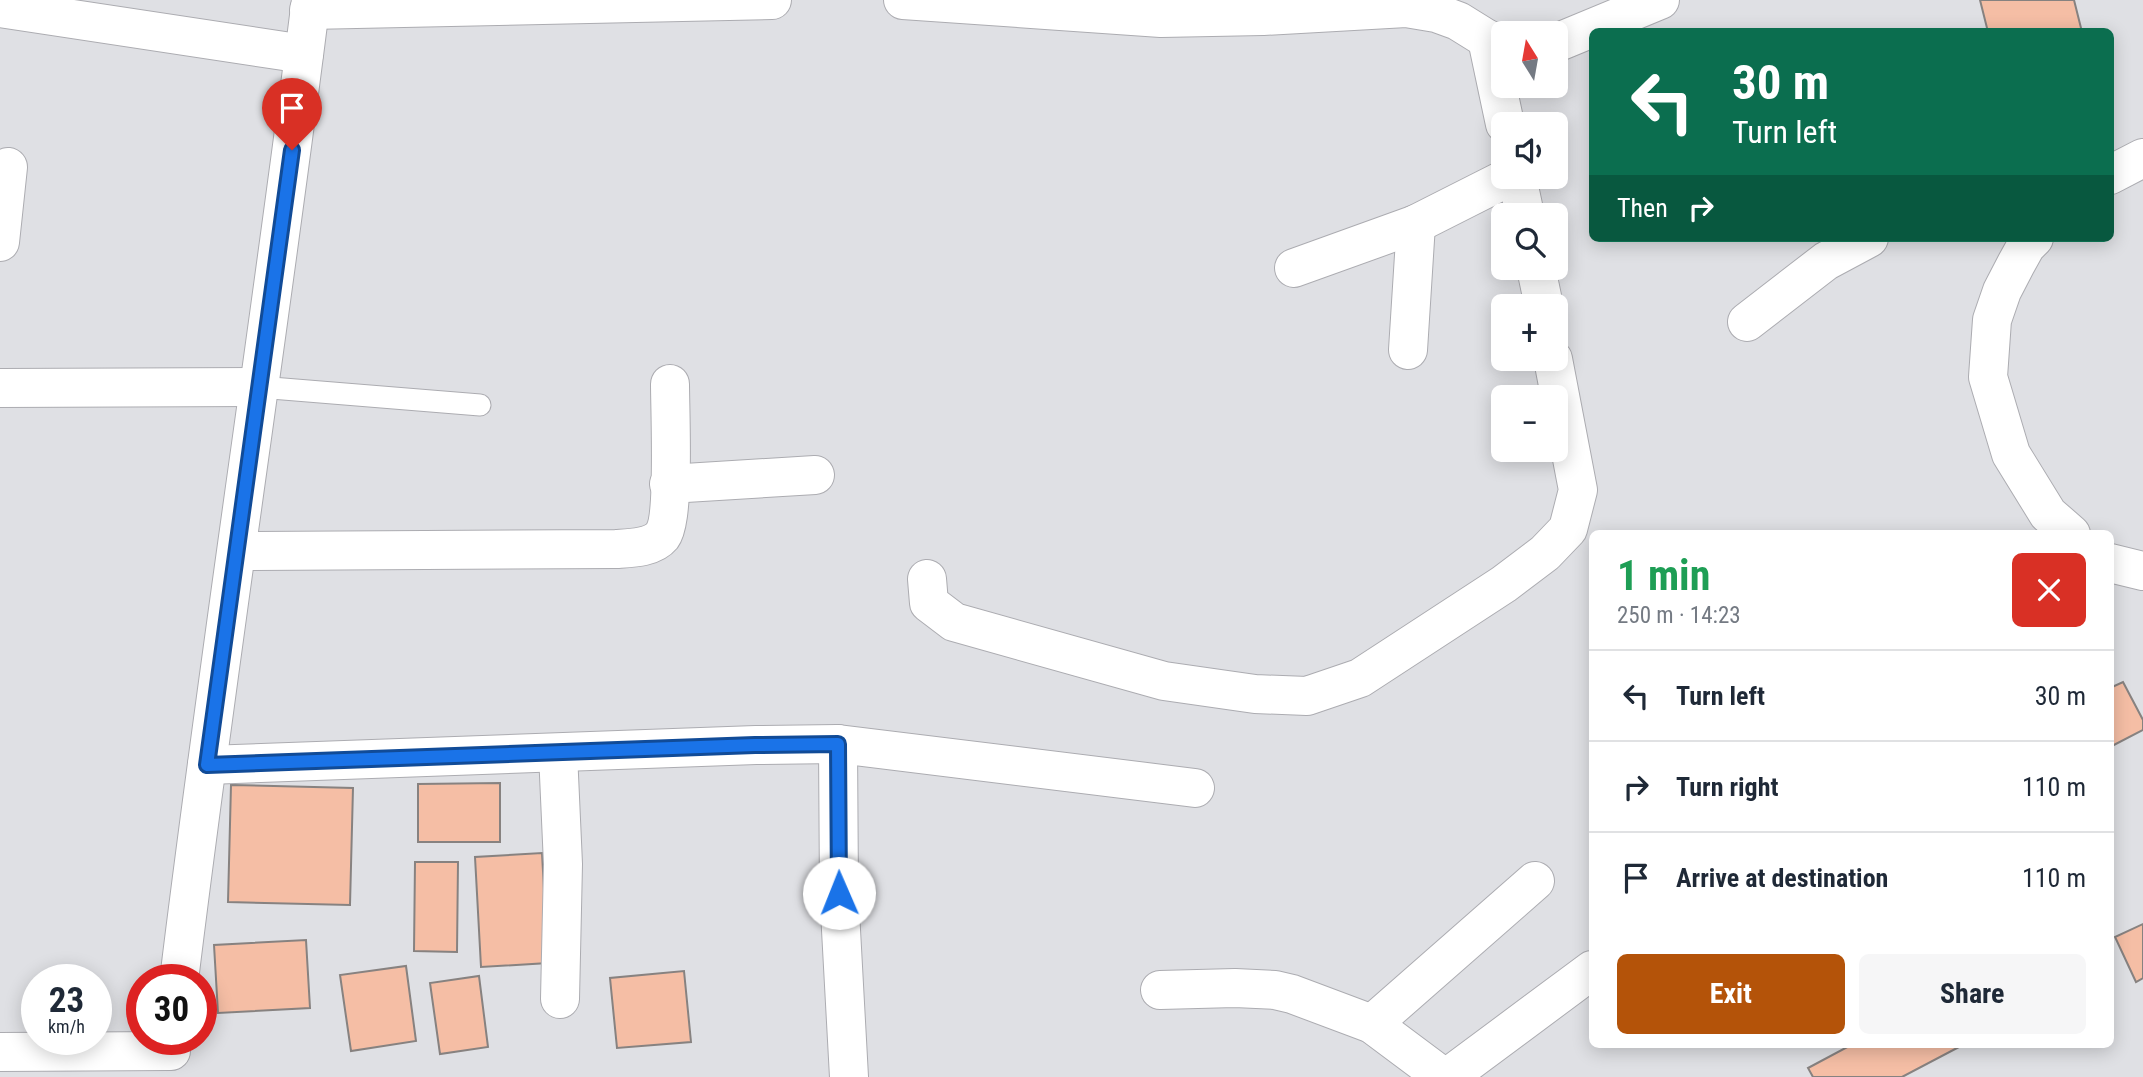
<!DOCTYPE html>
<html lang="en">
<head>
<meta charset="utf-8">
<style>
  body { margin:0; font-family:"Roboto Condensed",sans-serif; background:#f6f6f7; color:#1f2937; height:100vh; display:flex; flex-direction:column; font-size:26px; white-space:nowrap }
  * { box-sizing:border-box; margin:0 }
  p { font-size:23px; color:#747a83 }
  .icon { flex:none; width:38px; height:38px; fill:none; stroke:currentColor; stroke-width:2; stroke-linecap:round; stroke-linejoin:round }
  .map { position:relative; flex:1; overflow:hidden }
  .sheet { position:absolute; left:1589px; top:530px; width:525px; height:518px; display:flex; flex-direction:column; background:#fff; border-radius:10px; box-shadow:0 4px 18px #0003 }
  .sheet>* { flex:none }
  .banner { position:absolute; left:1589px; top:28px; width:525px; height:214px; border-radius:10px; box-shadow:0 4px 18px #0003; background:#0b6e4f; color:#fff; overflow:hidden }
  .needle { width:46px; rotate:349deg }
  .controls { position:absolute; left:1491px; top:21px; display:grid; gap:14px }
  .controls a { display:grid; place-items:center; width:77px; height:77px; border-radius:10px; background:#fff; box-shadow:0 4px 18px #0003; font-size:35px }
  .speed { position:absolute; left:21px; top:964px; display:flex; gap:14px; font-size:35px; font-weight:700; text-align:center }
  .speed>* { display:grid; place-content:center; width:91px; height:91px; border-radius:50%; background:#fff; box-shadow:0 4px 18px #0003; line-height:1 }
  .speed small { font-size:18px; font-weight:400 }
  .speed .limit { border:10px solid #d22; background:#fff; color:#111 }
  .pin { position:absolute; display:grid; place-items:center; width:60px; height:60px; color:#fff; margin:-72px -30px; border-radius:50% 50% 50% 0; rotate:-45deg; box-shadow:0 0 7px #0007 }
  .pin .icon { rotate:45deg }
  .me { position:absolute; width:77px; margin:-38px; rotate:359deg; stroke-linejoin:round; filter:drop-shadow(0 0 5px #0008) }
  .turn { display:flex; align-items:center; gap:24px; height:147px; padding:0 28px; font-size:32px }
  .turn .icon { width:91px; height:91px; stroke-width:2.5 }
  .turn b { display:block; font-size:49px; line-height:60px }
  .then { display:flex; align-items:center; height:66px; padding:0 28px; background:#0003; gap:14px; font-size:26px }
  .round { display:grid; place-items:center; flex:none; width:74px; height:74px; border-radius:10px; background:#f6f6f7 }
  .summary { display:flex; align-items:center; justify-content:space-between; height:119px; padding:0 28px }
  h1 { font-size:42px; font-weight:700; line-height:52px; color:#1e9e55 }
  .primary-button { display:flex; gap:14px; margin-top:auto; padding:14px 28px }
  .primary-button a { flex:1; height:80px; border-radius:10px; background:#b45309; color:#fff; font-size:28px; font-weight:700; line-height:80px; text-align:center }
  .primary-button a+a { background:#f6f6f7; color:#1f2937 }
  ul { padding:0; list-style:none }
  li { display:flex; align-items:center; gap:21px; height:91px; padding:0 28px; border-top:2px solid #e0e1e3 }
  li div { flex:1 }
  li b { display:block; font-size:26px }
  li em { font-style:normal }
  .map>svg:first-child { display:block }
</style>
</head>
<body>
<div class="map">
<svg width="2143" height="1077" viewBox="0 0 2143 1077">
  <rect width="100%" height="100%" fill="#dfe0e4"/>
  <!-- building -->
  <g fill="#f5bea5" stroke="#878280" stroke-width="2">
    <path d="M1980 0H2074L2082 32H1988Z"/>
    <path d="M2123 682 2143 720V730L2110 747V688Z"/>
    <path d="M500 783V842H418V784Z"/>
    <path d="M231 785 353 788 350 905 228 902Z"/>
    <path d="M542 853 548 963 481 967 475 857Z"/>
    <path d="M415 862H458L457 952 414 951Z"/>
    <path d="M2143 924V978L2136 982 2115 937Z"/>
    <path d="M306 940 310 1008 218 1013 214 945Z"/>
    <path d="M406 966 416 1041 351 1051 340 975Z"/>
    <path d="M684 971 691 1042 617 1048 610 978Z"/>
    <path d="M479 976 488 1047 440 1054 430 983Z"/>
    <path d="M1851 1045H1958L1959 1047 1902 1077H1813L1808 1068Z"/>
  </g>
  <g fill="none" stroke-linecap="round" stroke-linejoin="round">
    <!-- lane casing -->
    <g stroke="#acacb1" stroke-width="23">
      <path id="lane" d="M259 387 480 405"/>
    </g>
    <!-- street casing -->
    <g stroke="#acacb1" stroke-width="40">
      <g id="street">
        <path d="M903 0 1161 18 1263 16 1406 8 1436 13 1458 21 1487 39 1503 44"/>
        <path d="M0 8 304 54"/>
        <path d="M309 10 772 0"/>
        <path d="M1487 39 1505 124"/>
        <path d="M1556 43 1660 0"/>
        <path d="M2110 175 2143 158"/>
        <path d="M1517 177 1525 215"/>
        <path d="M2034 238 2026 246 2016 264 2002 291 1992 320 1988 377 2011 454 2048 514 2071 534"/>
        <path d="M0 242 8 167"/>
        <path d="M1294 268 1416 224 1509 177"/>
        <path d="M1536 268 1544 306"/>
        <path d="M1747 322 1826 261 1869 238"/>
        <path d="M1408 350 1416 224"/>
        <path d="M0 388 259 387"/>
        <path d="M669 484 815 475"/>
        <path d="M237 551 616 549C631 548 652 548 662 536 675 519 670 411 670 384"/>
        <path d="M2110 563 2143 571"/>
        <path d="M927 579 929 603 954 622 1164 681 1255 694 1307 696 1360 678 1504 584 1545 553 1568 529 1578 490 1553 359"/>
        <path d="M838 744 839 893 849 1077"/>
        <path d="M558 753 563 864 560 999"/>
        <path d="M207 765 756 745 838 744 1195 788"/>
        <path d="M179 980C219 653 270 327 311 0"/>
        <path d="M1160 990 1235 988 1275 990 1292 994 1372 1024 1443 1077"/>
        <path d="M1372 1024 1535 881"/>
        <path d="M0 1052 171 1051"/>
        <path d="M1448 1077 1592 970"/>
      </g>
    </g>
    <!-- lane -->
    <use href="#lane" stroke="#fff" stroke-width="21"/>
    <!-- street -->
    <use href="#street" stroke="#fff" stroke-width="38"/>
  </g>
  <g fill="none" stroke-linecap="round" stroke-linejoin="round">
    <!-- route casing -->
    <g stroke="#114b97" stroke-width="18">
      <path id="route" d="M292 150 207 765 755 745 838 744 839 893"/>
    </g>
    <!-- route -->
    <use href="#route" stroke="#1a73e8" stroke-width="12"/>
  </g>
</svg>
<div class="controls">
<a><svg class="needle" viewBox="-14 -14 28 28"><path d="M0-13l5 13h-10z" fill="#e53935"/><path d="M0 13l5-13h-10z" fill="#747a83"/></svg></a>
<a><svg class="icon" aria-label="sound" viewBox="0 0 24 24"><path d="M4 9h4l5-4v14l-5-4H4zM17 9q2 3 0 6"/></svg></a>
<a><svg class="icon" aria-label="search" viewBox="0 0 24 24"><circle cx="10" cy="10" r="6"/><path d="M15 15l6 6"/></svg></a>
<a>+</a>
<a>−</a>
</div>
<div class="speed"><div>23<small>km/h</small></div><div class="limit">30</div></div>
<div class="pin" style="left:292px;top:150px;background:#d93025"><svg class="icon" aria-label="arrive" viewBox="0 0 24 24"><path d="M6 21V4h12l-3 4 3 4H6"/></svg></div>
<svg class="me" style="left:839px;top:893px" viewBox="-20 -20 40 40"><circle r="19" fill="#fff"/><path d="M0-13L10 11 0 6-10 11z" fill="#1a73e8"/></svg>
<div class="banner">
<div class="turn"><svg class="icon" aria-label="left" viewBox="0 0 24 24"><path d="M17 20v-9H6M10 6l-5 5 5 5"/></svg><div><b>30 m</b>Turn left</div></div>
<div class="then">Then<svg class="icon" aria-label="right" viewBox="0 0 24 24"><path d="M7 20v-9h11M14 6l5 5-5 5"/></svg></div>
</div>
<section class="sheet">
<div class="summary"><div><h1>1 min</h1><p>250 m · 14:23</p></div><a class="round" style="background:#d93025;color:#fff"><svg class="icon" aria-label="close" viewBox="0 0 24 24"><path d="M6 6l12 12M18 6L6 18"/></svg></a></div>
<ul>
<li><svg class="icon" aria-label="left" viewBox="0 0 24 24"><path d="M17 20v-9H6M10 6l-5 5 5 5"/></svg><div><b>Turn left</b></div><em>30 m</em></li>
<li><svg class="icon" aria-label="right" viewBox="0 0 24 24"><path d="M7 20v-9h11M14 6l5 5-5 5"/></svg><div><b>Turn right</b></div><em>110 m</em></li>
<li><svg class="icon" aria-label="arrive" viewBox="0 0 24 24"><path d="M6 21V4h12l-3 4 3 4H6"/></svg><div><b>Arrive at destination</b></div><em>110 m</em></li>
</ul>
<div class="primary-button"><a>Exit</a><a>Share</a></div>
</section>
</div>
</body>
</html>
